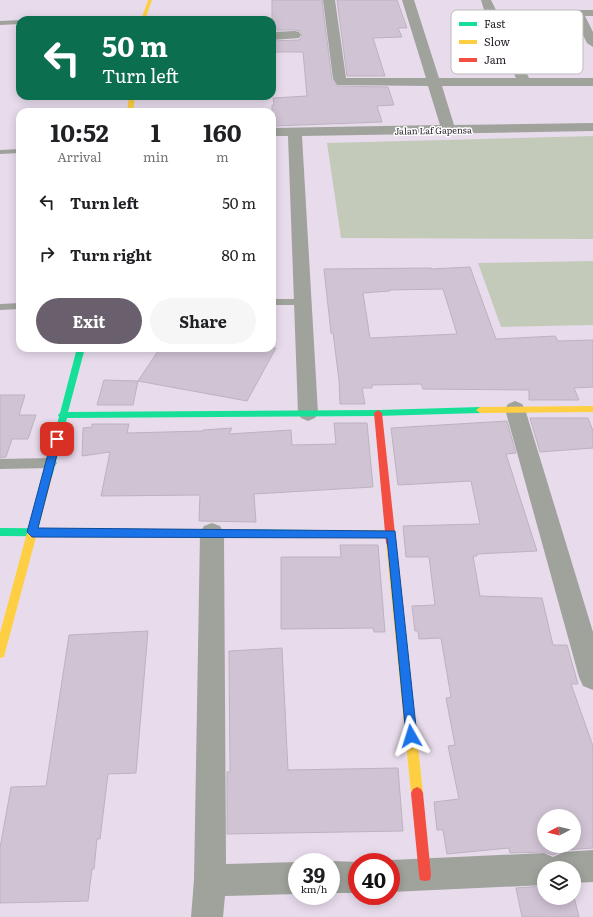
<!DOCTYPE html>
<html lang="en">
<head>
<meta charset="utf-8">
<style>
  body { margin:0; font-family:Literata,serif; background:#f6f6f6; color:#202124; height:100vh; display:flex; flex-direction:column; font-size:15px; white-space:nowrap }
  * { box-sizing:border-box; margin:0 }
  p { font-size:13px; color:#757577 }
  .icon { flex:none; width:22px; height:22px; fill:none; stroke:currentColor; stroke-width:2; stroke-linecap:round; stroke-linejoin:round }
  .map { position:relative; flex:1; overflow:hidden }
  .side { position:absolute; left:16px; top:108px; width:260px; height:244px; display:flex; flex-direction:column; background:#fff; border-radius:12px; box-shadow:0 2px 10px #0003 }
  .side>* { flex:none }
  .hud { position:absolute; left:16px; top:16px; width:260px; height:84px; border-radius:12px; box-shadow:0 2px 10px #0003; background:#0b6e4f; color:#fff; overflow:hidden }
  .needle { width:26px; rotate:263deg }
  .fabs { position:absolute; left:537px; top:809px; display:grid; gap:8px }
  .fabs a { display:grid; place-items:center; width:44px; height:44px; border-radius:50%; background:#fff; box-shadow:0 2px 10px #0003; font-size:20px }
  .speed { position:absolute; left:288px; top:853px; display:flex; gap:8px; font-size:20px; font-weight:700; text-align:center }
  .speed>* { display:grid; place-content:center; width:52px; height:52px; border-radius:50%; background:#fff; box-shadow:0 2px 10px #0003; line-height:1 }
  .speed small { font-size:10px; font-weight:400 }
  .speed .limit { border:6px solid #d22; background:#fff; color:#111 }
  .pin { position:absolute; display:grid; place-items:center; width:34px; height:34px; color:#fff; margin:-17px; border-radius:8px; box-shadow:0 2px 6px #0006 }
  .me { position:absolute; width:44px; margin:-22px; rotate:354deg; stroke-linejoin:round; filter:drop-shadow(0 0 3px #0008) }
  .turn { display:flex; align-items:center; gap:14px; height:84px; padding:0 20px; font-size:18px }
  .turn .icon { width:52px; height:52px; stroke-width:2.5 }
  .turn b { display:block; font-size:28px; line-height:34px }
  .eta { display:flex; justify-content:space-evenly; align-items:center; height:68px; text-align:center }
  .eta b { font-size:24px; font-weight:700; line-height:28px }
  .primary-button { display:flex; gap:8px; margin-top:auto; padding:8px 20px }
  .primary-button a { flex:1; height:46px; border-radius:24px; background:#6a606d; color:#fff; font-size:16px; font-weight:700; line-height:46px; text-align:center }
  .primary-button a+a { background:#f6f6f6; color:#202124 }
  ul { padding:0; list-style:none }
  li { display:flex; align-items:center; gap:12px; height:52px; padding:0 20px }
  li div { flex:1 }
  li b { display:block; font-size:15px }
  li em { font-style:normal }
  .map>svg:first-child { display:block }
</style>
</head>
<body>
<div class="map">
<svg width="593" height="917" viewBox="0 0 593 917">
  <rect width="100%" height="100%" fill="#e8dcec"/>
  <!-- green -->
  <g fill="#c3caba">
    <path d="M593 136V239L341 238 327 143Z"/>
    <path d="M593 261V325L501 327 478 263Z"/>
  </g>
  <!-- building -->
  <g fill="#d0c3d4" stroke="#bcb3bf" fill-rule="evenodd">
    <path d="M272 0H322L332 80 337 86 388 87 394 105 377 106 382 122 272 126V105H274L273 98 307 96 303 52H272V41L299 40 302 36 300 31 295 30H272Z"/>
    <path d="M337 0H397L407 28H398L402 37 373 38 385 76H347Z"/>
    <path d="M470 267 496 339 555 336 558 341 593 340V387L574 388 579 400H529V390L423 389 421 384 372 385V388H362L365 404H340L339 380 333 333H331L324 269 431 268V269ZM443 289 457 334 370 338 363 293 390 291 389 290Z"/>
    <path d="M160 348H276L247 401 138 381Z"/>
    <path d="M104 380 138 381 133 405H97Z"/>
    <path d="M0 395H25L19 415H36L28 439H12L6 457 0 458Z"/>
    <path d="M530 418H588L593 431V448L540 452Z"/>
    <path d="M507 421 516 453 506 454 537 551 477 554V556H473L480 596 542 598 553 645H567L578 684H571L593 746V848L564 850 553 855 544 852 510 853 509 848 447 854 443 830H437L434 802 459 799 448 746 455 745 446 698 451 697 441 638 419 639 418 631H415L412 606 435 605 429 557H406L403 526 480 524 471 481 398 485 391 428ZM544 816H574V846H544Z"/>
    <path d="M334 423H367L373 487 254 494 256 522 199 521 200 495 101 496 110 452 82 456 83 428 92 427V424H129L127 433 203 431V430L232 428 229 434 291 430 292 445 336 444Z"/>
    <path d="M340 545H378L385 632H374L373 628 281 629V557H341Z"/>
    <path d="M148 631 136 773 108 774 100 839H97L94 869H92L88 901 0 903V848L11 787 46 786 69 635Z"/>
    <path d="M282 648 288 770 398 768 403 831 227 834V772H230L229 651Z"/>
    <path d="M544 886V898L574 897 579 917H522L516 888Z"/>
  </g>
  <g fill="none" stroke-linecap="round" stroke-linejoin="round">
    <!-- lane -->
    <g fill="#a0a29c" fill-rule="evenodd">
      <path d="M143 17 146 20H107L110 18Z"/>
      <path d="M20 20V24L0 25V21Z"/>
      <path d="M20 149V153L0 154V150Z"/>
      <path d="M272 299H304L309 302 304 305H272Z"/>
      <path d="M20 303V309L0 310V304Z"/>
      <path d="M51 458 55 460 57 463 55 466 51 468 0 469V459Z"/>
    </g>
    <!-- street -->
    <g fill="#a0a29c" fill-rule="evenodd">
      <path d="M323 0H335L346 78H426L402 0H414L439 78H516L485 13 481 0H491L496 10H593V16H585L593 32V47L587 43 573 16H499L529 78H593V86H442L454 125 593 123V131L302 136 318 413 315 418 308 421 301 418 298 413 288 136H272V128L440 125 428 86 337 85 333 79Z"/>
      <path d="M295 31 299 32 301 35 299 38 272 40V32Z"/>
      <path d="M515 401 522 404 525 409 593 632V690L583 686 579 677 505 409 508 404Z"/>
      <path d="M212 523 220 526 224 533 226 864 297 862V894L225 896 223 917H191L194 880 200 533 204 526Z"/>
      <path d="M593 850V882L574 883V868H544V885L391 892V862H386L391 860 544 853 553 857 564 852Z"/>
      <path d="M331 861 359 862H357V893H331V862H329Z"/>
    </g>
    <!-- fast -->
    <g fill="#16e098" fill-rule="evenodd">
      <path d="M77 348H85L68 412 378 410 480 407 484 410 480 413 378 416 67 418 52 477 50 480H44L42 477 59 417 58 415 60 413Z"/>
      <path d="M0 528 315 530 318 531 320 534 318 537 315 538 0 536Z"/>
    </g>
    <!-- slow -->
    <g fill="#ffcf43" fill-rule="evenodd">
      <path d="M148 0H152L145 20H141Z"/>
      <path d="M129 96H135L133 112H127Z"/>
      <path d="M593 406V412L480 413 476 410 480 407Z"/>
      <path d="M47 473 50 474 52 477 5 653 4 657 0 658V633L42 477 44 474Z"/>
      <path d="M315 530H391L394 531 396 534 394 537 391 538H315L312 537 310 534 312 531Z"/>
      <path d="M391 539 394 540 396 543 423 793 421 797 417 799 413 797 411 793 386 543 388 540Z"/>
    </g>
    <!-- jam -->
    <g fill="#f24e42" fill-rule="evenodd">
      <path d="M378 410 382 413 396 543 394 546 391 547 388 546 386 543 374 413Z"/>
      <path d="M417 787 421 789 423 793 431 875 430 880 425 881 420 880 419 875 411 793 413 789Z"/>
    </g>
  </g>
  <!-- route -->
  <path fill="#1a73e8" stroke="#114b97" d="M57 436 61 439 38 528 395 531 417 736 416 740 411 742 407 740 406 736 387 538 32 537 27 532 52 439Z"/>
  <g text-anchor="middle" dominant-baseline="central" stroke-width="3" stroke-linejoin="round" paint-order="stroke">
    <!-- far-street labels -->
    <g font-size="9" fill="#261d28" stroke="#fff">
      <text transform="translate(433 130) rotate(-1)">Jalan Laf Gapensa</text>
    </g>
  </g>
  <!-- legend -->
  <rect x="451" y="10" width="132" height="64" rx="6" fill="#fff" stroke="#bebbbe" stroke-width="1"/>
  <rect x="459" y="22" width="18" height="4" fill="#16e098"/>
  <rect x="459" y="40" width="18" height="4" fill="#ffcf43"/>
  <rect x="459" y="58" width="18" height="4" fill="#f24e42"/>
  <g font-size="11" fill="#261d28">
    <text x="484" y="28">Fast</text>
    <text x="484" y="46">Slow</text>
    <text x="484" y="64">Jam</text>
  </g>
</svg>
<div class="fabs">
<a><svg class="needle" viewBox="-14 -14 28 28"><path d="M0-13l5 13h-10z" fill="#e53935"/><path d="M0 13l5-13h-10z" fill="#757577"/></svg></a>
<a><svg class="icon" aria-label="layers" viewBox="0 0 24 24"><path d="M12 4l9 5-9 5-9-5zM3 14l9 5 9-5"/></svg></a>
</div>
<div class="speed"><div>39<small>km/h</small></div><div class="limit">40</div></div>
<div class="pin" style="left:57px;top:439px;background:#d93025"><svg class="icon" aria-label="arrive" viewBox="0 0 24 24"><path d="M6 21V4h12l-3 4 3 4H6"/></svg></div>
<svg class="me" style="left:411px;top:736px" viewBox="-20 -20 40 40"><path d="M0-17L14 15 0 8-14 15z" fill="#1a73e8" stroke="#fff" stroke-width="4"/></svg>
<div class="hud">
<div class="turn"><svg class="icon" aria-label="left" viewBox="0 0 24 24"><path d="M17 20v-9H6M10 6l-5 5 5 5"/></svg><div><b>50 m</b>Turn left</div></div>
</div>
<section class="side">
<div class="eta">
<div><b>10:52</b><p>Arrival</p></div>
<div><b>1</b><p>min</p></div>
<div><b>160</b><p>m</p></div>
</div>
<ul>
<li><svg class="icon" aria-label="left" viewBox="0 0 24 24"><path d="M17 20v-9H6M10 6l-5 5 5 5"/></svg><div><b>Turn left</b></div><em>50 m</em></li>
<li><svg class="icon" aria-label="right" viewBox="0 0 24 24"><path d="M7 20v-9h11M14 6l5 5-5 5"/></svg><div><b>Turn right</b></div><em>80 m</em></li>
</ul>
<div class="primary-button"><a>Exit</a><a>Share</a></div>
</section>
</div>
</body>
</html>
